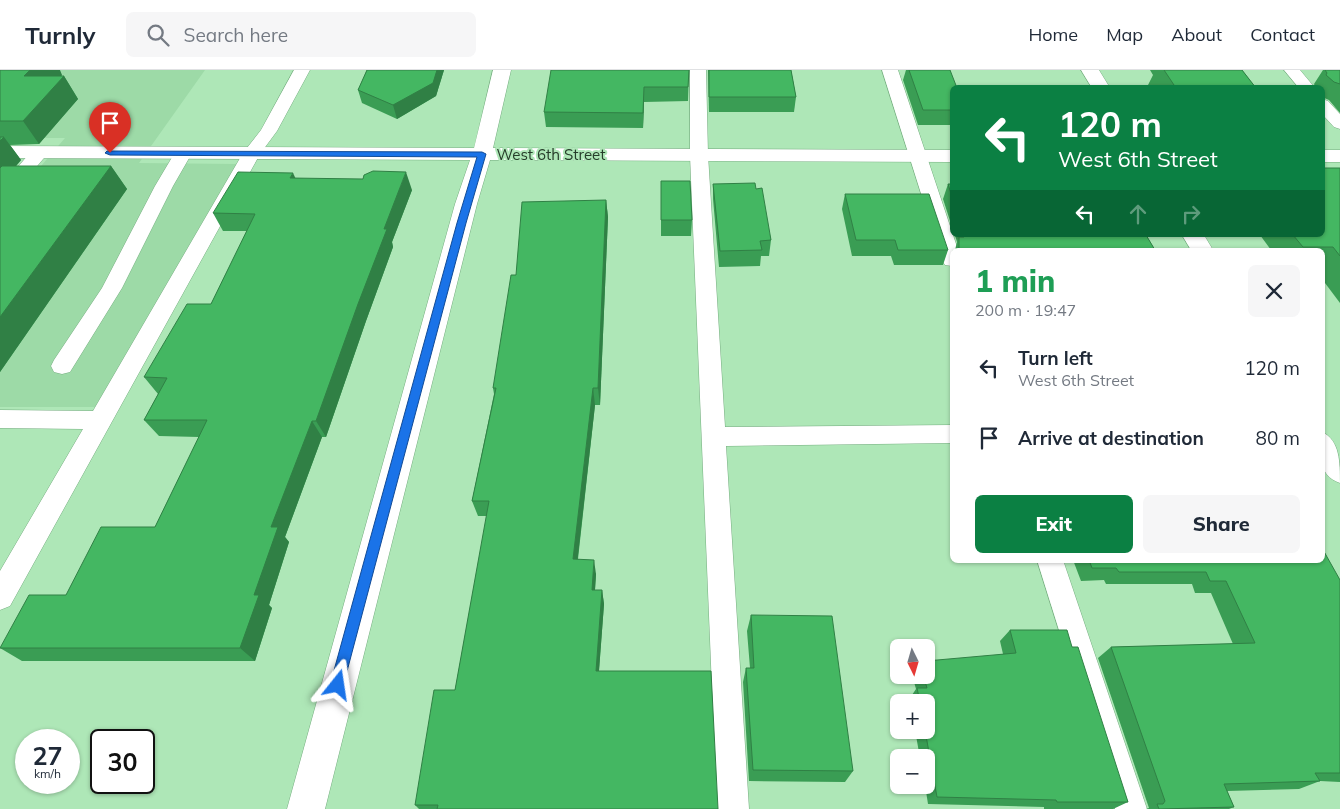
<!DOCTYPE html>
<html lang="en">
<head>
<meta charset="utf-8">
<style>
  body { margin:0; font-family:Mulish,sans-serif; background:#f6f6f7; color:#1f2937; height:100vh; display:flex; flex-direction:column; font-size:19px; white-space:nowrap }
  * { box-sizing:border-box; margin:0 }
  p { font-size:16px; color:#747a83 }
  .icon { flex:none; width:28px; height:28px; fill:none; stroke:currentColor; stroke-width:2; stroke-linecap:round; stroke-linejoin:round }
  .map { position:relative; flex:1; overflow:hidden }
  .side { position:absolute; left:950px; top:178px; width:375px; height:315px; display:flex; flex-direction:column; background:#fff; border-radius:8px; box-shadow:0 1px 4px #0004 }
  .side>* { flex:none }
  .banner { position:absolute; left:950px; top:15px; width:375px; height:152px; border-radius:8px; box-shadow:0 1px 4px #0004; background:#0b8043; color:#fff; overflow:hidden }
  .needle { width:32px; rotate:175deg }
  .fabs { position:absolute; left:890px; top:569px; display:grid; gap:10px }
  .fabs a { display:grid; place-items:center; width:45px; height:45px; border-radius:8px; background:#fff; box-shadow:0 1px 4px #0004; font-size:25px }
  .speed { position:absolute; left:15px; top:659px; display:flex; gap:10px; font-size:25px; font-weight:700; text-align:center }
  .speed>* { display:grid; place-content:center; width:65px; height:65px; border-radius:50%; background:#fff; box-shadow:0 1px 4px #0004; line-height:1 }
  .speed small { font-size:12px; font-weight:400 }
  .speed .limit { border:2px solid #111; border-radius:8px; background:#fff; color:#111 }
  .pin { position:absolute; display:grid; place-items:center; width:42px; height:42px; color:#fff; margin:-51px -21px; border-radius:50% 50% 50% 0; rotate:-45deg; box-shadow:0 0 5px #0007 }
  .pin .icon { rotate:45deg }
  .me { position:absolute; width:55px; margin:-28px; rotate:15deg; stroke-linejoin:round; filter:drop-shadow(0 0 4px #0008) }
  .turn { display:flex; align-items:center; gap:18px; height:105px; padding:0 25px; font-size:22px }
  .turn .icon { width:65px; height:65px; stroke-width:2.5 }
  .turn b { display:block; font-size:35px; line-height:42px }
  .lanes { display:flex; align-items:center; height:48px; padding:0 25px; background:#0003; justify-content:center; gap:25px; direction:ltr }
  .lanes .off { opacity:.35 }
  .round { display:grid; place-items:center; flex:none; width:52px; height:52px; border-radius:8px; background:#f6f6f7 }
  .summary { display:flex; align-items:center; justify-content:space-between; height:85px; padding:0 25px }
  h1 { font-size:30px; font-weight:800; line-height:38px; color:#1e9e55 }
  .cta { display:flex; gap:10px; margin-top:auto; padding:10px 25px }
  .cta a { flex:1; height:58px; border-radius:8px; background:#0b8043; color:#fff; font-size:20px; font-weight:800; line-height:58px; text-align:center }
  .cta a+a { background:#f6f6f7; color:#1f2937 }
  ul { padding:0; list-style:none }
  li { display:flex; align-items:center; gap:15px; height:70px; padding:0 25px }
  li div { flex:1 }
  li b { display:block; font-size:19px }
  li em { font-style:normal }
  header { display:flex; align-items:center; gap:30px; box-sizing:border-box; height:70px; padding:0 25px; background:#fff; border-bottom:1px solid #e0e1e3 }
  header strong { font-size:24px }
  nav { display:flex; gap:28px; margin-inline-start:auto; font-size:18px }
  .search { width:350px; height:45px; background:#f6f6f7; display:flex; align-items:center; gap:12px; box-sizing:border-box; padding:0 18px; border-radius:8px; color:#747a83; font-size:19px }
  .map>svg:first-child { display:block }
</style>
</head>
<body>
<header>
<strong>Turnly</strong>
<div class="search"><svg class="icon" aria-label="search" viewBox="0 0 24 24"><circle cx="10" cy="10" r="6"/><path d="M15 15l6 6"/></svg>Search here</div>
<nav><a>Home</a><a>Map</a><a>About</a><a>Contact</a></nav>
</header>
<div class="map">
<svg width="1340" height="739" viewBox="0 0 1340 739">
  <rect width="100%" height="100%" fill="#aee7b7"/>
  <!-- built -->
  <path fill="#9ddaa7" d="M0 0H205L139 93 238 94 99 337H0V144L65 68H0Z"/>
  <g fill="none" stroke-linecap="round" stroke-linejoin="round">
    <!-- service casing -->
    <g stroke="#76ad80" stroke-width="1">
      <g id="service">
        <path d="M294 0H310L277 61 260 84 10 536 0 540V501L83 359 0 358V340L93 341 243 83 261 60Z"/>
        <path d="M690 0H706L708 85 725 357 952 355V373L726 376 749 739H717L690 85Z"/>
        <path d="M882 0H898L958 180H952V196L945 195 942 190Z"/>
        <path d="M1284 0H1300L1315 18H1299Z"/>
        <path d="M1322 29 1328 31 1340 44V59L1334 57 1322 44Z"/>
        <path d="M40 77 46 78 49 82 6 133 0 135V118L34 78Z"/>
        <path d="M183 78 189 79 192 83 173 116 122 218 70 302 62 304 54 302 51 296 54 290 102 218 155 116 177 79Z"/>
        <path d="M1037 490H1063L1147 739H1115Z"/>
      </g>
    </g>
    <!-- minor casing -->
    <g stroke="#76ad80" stroke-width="1">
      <g id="minor">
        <path d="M493 0H511L493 78 952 80V92L490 90 477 134 325 739H287L455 134 470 90 0 88V76L474 78Z"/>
        <path d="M1081 0H1099L1110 18H1092Z"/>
        <rect x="1322" y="80" width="18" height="12"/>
        <path d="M1182 165H1204L1213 180H1191Z"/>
        <path d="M1322 362C1340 370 1340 393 1340 413 1316 405 1322 383 1322 362Z"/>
      </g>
    </g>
    <!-- service -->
    <use href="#service" fill="#fff" fill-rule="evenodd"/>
    <!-- minor -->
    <use href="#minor" fill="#fff" fill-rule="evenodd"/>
  </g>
  <!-- wall -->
  <g fill="#3a9d54">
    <path d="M0 0 62 5 61 6H64L78 29 39 74 10 75 21 90 16 96H111L127 119 0 302Z"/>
    <path d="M367 0H444L436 26 397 49 362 33 358 20Z"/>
    <path d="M689 0 688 31 644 32 643 58 546 57 544 42Z"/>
    <path d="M708 0H791L796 27 794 42H709Z"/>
    <path d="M906 0H950L952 18V55H918L903 10Z"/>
    <path d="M1150 0H1242L1256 18H1150L1148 15 1153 5Z"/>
    <path d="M1323 0H1340V43L1329 30 1322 27V18H1316L1314 14Z"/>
    <path d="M1324 98H1340V233L1322 209V180H1271L1260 165H1322Z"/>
    <path d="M295 108 412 120 392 172 393 177 366 251 326 367H322L285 467 289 472 269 535 272 538 255 591H22L0 578 66 525 155 457 199 367 159 366 144 350 158 324 144 307 211 234 247 161H223L213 143Z"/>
    <path d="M661 111 692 150 691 166H661Z"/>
    <path d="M952 113V157L943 129 948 114H952Z"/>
    <path d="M713 114 756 119 771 170 769 186H761L760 196 719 197 713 129Z"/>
    <path d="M845 124 948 180 943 195H894L891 186H852L842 139Z"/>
    <path d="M606 130 608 147 600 335H595L578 489 596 504 595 520H602L604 534 599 601 718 739H419L415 735 455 620 487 446H478L472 431 494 324 493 318 516 205Z"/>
    <path d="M955 165H1146L1155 180H955L957 172Z"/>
    <path d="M1073 490H1322L1340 510V712L1320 711 1299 719 1227 721 1234 737 1229 739H1146L1149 738 1098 588 1111 577 1233 574 1211 523H1195L1192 514H1106L1104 510 1081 511Z"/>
    <path d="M751 545 853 701 845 712 749 711 743 612 746 598H750L747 561Z"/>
    <path d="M1010 560 1072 577 1128 732 1113 739H1044V737L928 734 925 715H926V688H920L915 660H926V632H911L910 628 916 619 912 605H926L1003 584 1000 571Z"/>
  </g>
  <!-- shaded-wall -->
  <g fill="#308045">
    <path d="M30 0H60L62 5 40 29 24 6Z"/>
    <path d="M437 0H444L436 26 397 49 393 35Z"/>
    <path d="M64 6 78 29 39 74 23 51Z"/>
    <path d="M644 17V32L643 58V43Z"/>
    <path d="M4 67 21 90 0 115V71Z"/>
    <path d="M111 96 127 119 0 302V247Z"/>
    <path d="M406 102 412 120 392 172 393 177 366 251 326 367 316 351 384 159Z"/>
    <path d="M293 103 301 120 290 108Z"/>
    <path d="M606 130 608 147 600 335 598 318Z"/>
    <path d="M593 318 595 335 576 503 573 489Z"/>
    <path d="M312 351 322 367 285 467 289 472 269 535 272 538 255 591 240 578 271 457Z"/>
    <path d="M594 490 596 504 594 534 592 520Z"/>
    <path d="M602 520 604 534 598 613 596 601Z"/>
  </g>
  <!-- building -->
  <g fill="#44b762" stroke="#308045">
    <path d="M0 0H30L24 6H64L23 51H0Z"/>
    <path d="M367 0H437L433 13 393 35 358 20Z"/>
    <path d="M551 0H689L688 17H644L643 43 544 42Z"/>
    <path d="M709 0H791L796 27H709Z"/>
    <path d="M909 0H950L957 18H952V40H923Z"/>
    <path d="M1164 0H1242L1256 18H1176Z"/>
    <path d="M1325 0H1340V14L1334 12 1326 5 1327 3Z"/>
    <path d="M0 67H4L0 71Z"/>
    <path d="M2 96H111L0 247V98Z"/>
    <path d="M1322 96 1324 98H1340V186L1333 177H1303L1293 165H1322Z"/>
    <path d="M373 101 406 102 384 159H387L358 234 316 351H312L271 457H278L254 525H259L240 578H0L29 525H66L101 457H155L207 350H144L167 308 144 307 187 234H211L255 144 213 143 238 102 293 103 290 108 363 109 364 105Z"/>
    <path d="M661 111H690L692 150H661Z"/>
    <path d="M755 113 756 119 762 118 771 170 760 171 762 180 720 181 713 114Z"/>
    <path d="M948 114H952V127Z"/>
    <path d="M845 124H929L948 180H898L895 170H856Z"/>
    <path d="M606 130 598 318H593L573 489 594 490 592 520H602L596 601H711L718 739H437L438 735H415L434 620H455L489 431H472L496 318H493L511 205H516L522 132Z"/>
    <path d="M965 165H1146L1155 180H959V167H964Z"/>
    <path d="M1322 478 1340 510V703H1315L1320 711 1224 714 1234 737 1159 739 1157 734H1163L1165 731 1111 577 1255 573 1226 511H1210L1206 502H1119L1116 498H1092L1089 490H1322Z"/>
    <path d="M751 545 832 546 853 701 753 700 746 598H754Z"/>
    <path d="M1010 560H1067L1072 577H1078L1128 732H1057L1056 730 937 727 925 660H926V632H920L917 618H927L923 605H926V591L1016 583Z"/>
  </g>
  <!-- route -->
  <path fill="#1a73e8" stroke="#114b97" d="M107 81 482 82 486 84 466 153 342 620 338 622 333 620 330 615 457 153 477 87 110 85 105 83Z"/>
  <g text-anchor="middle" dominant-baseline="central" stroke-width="4" stroke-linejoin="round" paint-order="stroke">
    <!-- far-street labels -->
    <g font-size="15" fill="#263d2a" stroke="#aee7b7">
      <text x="551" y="84">West 6th Street</text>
    </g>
  </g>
</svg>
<div class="fabs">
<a><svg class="needle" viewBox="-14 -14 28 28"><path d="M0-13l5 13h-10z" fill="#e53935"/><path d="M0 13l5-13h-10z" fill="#747a83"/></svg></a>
<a>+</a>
<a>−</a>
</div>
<div class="speed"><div>27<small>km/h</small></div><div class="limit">30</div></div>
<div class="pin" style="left:110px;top:83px;background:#d93025"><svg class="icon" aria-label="arrive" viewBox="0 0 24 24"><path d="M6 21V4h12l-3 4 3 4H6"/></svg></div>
<svg class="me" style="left:338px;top:615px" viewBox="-20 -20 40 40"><path d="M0-17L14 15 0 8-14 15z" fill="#1a73e8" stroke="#fff" stroke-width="4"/></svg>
<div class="banner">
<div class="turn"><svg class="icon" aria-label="left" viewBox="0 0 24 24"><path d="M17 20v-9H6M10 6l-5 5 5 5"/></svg><div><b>120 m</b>West 6th Street</div></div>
<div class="lanes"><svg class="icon" aria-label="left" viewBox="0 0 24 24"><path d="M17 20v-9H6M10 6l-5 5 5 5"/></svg><svg class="icon off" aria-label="ahead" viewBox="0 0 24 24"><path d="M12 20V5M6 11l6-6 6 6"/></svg><svg class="icon off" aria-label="right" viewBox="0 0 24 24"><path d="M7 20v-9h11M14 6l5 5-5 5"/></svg></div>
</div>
<section class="side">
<div class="summary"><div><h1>1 min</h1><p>200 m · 19:47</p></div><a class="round"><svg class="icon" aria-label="close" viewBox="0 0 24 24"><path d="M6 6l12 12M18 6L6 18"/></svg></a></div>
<ul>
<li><svg class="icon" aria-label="left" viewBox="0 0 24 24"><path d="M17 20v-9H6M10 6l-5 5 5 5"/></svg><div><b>Turn left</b><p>West 6th Street</p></div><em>120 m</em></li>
<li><svg class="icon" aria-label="arrive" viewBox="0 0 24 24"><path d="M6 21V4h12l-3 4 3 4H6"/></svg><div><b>Arrive at destination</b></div><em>80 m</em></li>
</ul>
<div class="cta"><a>Exit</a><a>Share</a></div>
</section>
</div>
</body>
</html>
